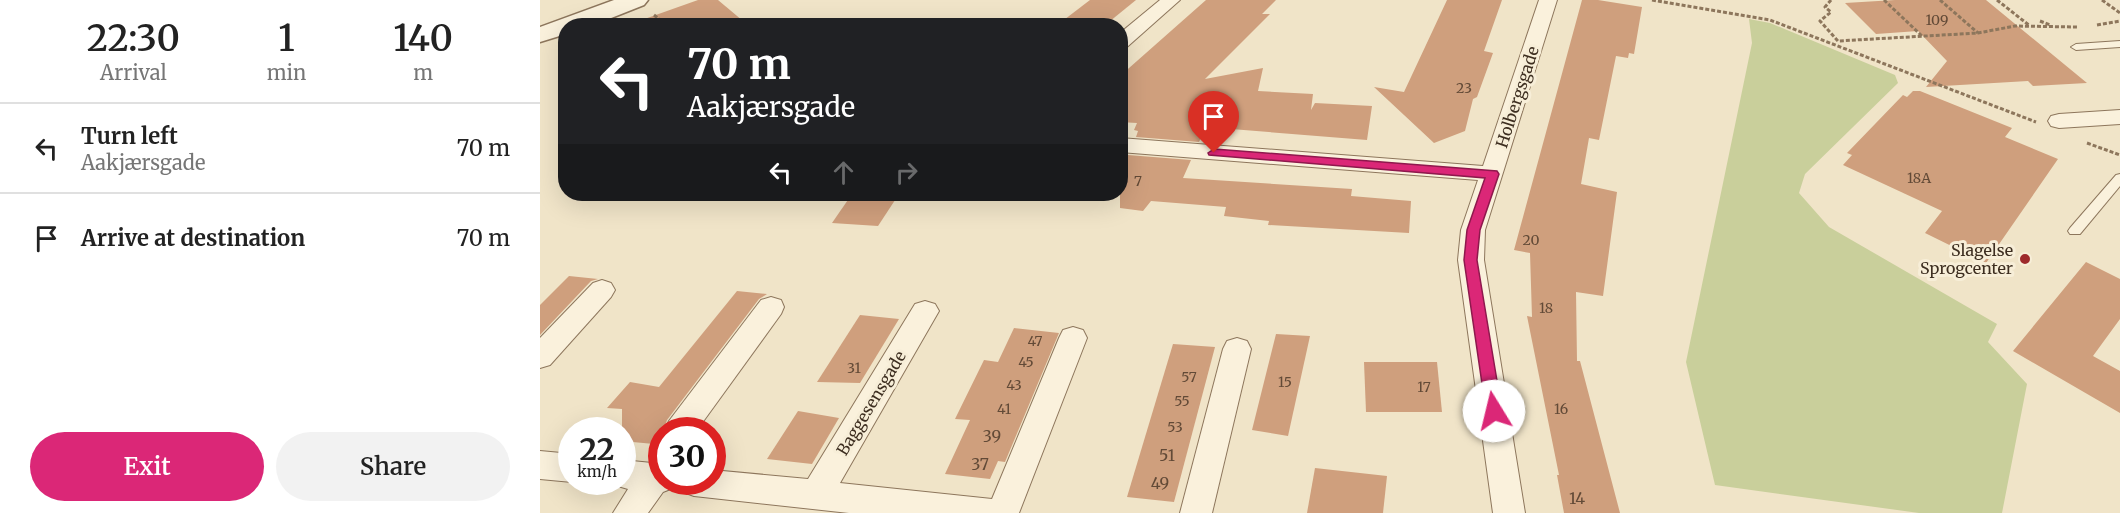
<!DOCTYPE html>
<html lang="en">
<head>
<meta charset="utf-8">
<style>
  body { margin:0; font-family:Merriweather,serif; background:#f2f2f2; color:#222; height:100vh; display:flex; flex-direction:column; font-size:22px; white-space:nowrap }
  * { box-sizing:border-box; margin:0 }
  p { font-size:20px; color:#767676 }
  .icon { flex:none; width:33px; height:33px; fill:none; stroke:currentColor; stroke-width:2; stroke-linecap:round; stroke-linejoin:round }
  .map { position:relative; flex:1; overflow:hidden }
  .side { display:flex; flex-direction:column; background:#fff; width:540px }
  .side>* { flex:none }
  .guide { position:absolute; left:18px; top:18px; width:570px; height:183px; border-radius:24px; box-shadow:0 6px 24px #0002; background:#202124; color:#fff; overflow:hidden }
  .speed { position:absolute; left:18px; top:417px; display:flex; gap:12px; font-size:30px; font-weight:700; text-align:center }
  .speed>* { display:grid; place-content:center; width:78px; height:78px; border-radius:50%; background:#fff; box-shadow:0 6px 24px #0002; line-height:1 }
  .speed small { font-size:15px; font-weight:400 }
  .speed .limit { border:9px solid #d22; background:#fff; color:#111 }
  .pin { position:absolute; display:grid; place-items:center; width:51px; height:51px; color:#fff; margin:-62px -26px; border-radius:50% 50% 50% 0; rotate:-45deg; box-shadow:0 0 6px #0007 }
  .pin .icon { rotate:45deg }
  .me { position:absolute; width:66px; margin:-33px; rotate:351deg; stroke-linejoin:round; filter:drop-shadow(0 0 4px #0008) }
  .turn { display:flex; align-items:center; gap:21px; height:126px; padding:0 30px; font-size:27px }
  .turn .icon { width:78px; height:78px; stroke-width:2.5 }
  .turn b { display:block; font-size:42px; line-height:51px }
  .lanes { display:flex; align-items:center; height:57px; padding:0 30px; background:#0003; justify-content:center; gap:30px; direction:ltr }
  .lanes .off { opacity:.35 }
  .eta { display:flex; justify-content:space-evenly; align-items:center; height:102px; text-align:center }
  .eta b { font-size:36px; font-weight:600; line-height:42px }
  .button { display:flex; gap:12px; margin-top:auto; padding:12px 30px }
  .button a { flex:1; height:69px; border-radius:36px; background:#db2777; color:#fff; font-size:24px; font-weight:600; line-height:69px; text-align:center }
  .button a+a { background:#f2f2f2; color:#222 }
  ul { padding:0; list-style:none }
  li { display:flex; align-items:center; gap:18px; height:90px; padding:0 30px; border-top:2px solid #e0e0e0 }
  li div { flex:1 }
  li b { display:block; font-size:22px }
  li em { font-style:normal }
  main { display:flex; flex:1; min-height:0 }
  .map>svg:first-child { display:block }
</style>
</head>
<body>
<main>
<section class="side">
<div class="eta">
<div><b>22:30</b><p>Arrival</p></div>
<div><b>1</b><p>min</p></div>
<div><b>140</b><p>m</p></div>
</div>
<ul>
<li><svg class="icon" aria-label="left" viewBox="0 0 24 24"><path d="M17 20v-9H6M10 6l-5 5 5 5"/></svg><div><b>Turn left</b><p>Aakjærsgade</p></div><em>70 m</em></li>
<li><svg class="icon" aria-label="arrive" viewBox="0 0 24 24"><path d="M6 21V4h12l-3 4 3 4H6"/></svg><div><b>Arrive at destination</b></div><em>70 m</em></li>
</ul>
<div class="button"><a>Exit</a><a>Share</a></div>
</section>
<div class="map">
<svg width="1580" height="513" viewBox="0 0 1580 513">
  <rect width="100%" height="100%" fill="#f0e4c8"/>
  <!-- green -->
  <path fill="#c9cf9b" d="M1209 19 1230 23 1355 75 1358 83 1265 174 1259 193 1289 227 1457 324 1448 342 1487 384 1462 513H1379L1175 485 1146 362 1212 43Z"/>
  <!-- building -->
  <g fill="#cf9f7d">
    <path d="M158 0H178L209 26H96V22Z"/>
    <path d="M550 0H596L564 26H516Z"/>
    <path d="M666 0H736L722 14H730L665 79 723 68 718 91 773 94 771 110 775 103 832 106 827 140 666 127 659 142 596 137 598 131 594 130 597 123 580 122V76Z"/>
    <path d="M907 0H962L944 51 953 53 937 97 933 99 925 131 894 143 834 87 864 92Z"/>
    <path d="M1042 0H1058L1102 7 1094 54 1089 53 1088 58 1076 56 1059 140 1049 138 1041 184 1077 192 1063 296 1036 292 1037 361H1040L1080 513H1024L1017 475H1019L987 316 992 317 990 253 974 250Z"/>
    <path d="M1355 0H1446L1547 83 1493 86 1488 81 1386 87 1407 61 1378 31 1336 34 1305 3Z"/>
    <path d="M1373 91H1380L1472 128 1465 137 1518 159 1446 263 1385 233 1402 211 1303 165 1312 155 1307 153 1363 95 1367 97Z"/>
    <path d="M588 155 651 160 643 178 812 189 811 196 871 201 869 233 728 225 729 221 684 216 686 207 611 201 603 211 580 208V174Z"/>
    <path d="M312 194H359L338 226 292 223Z"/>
    <path d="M1546 262 1580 279V319L1553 356 1580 371V413L1473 351Z"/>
    <path d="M29 276 58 279 51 281 0 335V305Z"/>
    <path d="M197 291 227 294 219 299 127 420 122 434 114 444 82 441V409L67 408 90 382 119 387Z"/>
    <path d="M320 315 359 319 320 383 277 382Z"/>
    <path d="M474 328 519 333 465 462 458 461 450 479 405 474 430 420 415 419 444 360 458 362Z"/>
    <path d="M736 334 770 336 748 436 712 430Z"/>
    <path d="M633 344 675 347 634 502 587 497Z"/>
    <path d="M824 362H897L902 412H826Z"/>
    <path d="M258 411 299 418 272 464 227 459Z"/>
    <path d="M775 468 847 476 843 513H767Z"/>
  </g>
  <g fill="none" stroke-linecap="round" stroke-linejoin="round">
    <!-- service casing -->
    <g stroke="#8d765c" stroke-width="2">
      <g id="service">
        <path d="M1580 41V47L1536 50 1531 47 1536 44Z"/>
        <path d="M1580 174V186L1540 234H1530L1528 231 1530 228 1576 175Z"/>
      </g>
    </g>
    <!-- minor casing -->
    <g stroke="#8d765c" stroke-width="2">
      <g id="minor">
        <path d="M620 0H640L587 47 580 49V33Z"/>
        <path d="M999 0H1017L945 230 944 260 985 513H953L918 260 921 230 938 180 580 152V138L943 166Z"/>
        <path d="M1580 110V124L1519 128 1511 126 1508 121 1511 116 1519 114Z"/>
        <path d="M62 280 71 283 75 290 71 297 10 365 0 368V338L53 283Z"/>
        <path d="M231 297 241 300 244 307 241 314 157 430H125L129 421 221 300Z"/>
        <path d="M385 301 395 304 399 311 300 483 452 499 519 338 523 330 533 327 543 330 547 338 479 513H309L154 496 143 492 138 482H172V470L268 479 375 304Z"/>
        <path d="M697 338 707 341 711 349 672 513H640L683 349 687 341Z"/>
        <path d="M0 451 32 454V482H33H32L0 479Z"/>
        <path d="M82 460 122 464V482H136L133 488 123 492 108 513H73L88 489 71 484 70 482H82Z"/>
      </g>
    </g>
    <!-- tertiary casing -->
    <g stroke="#8d765c" stroke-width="3">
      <path id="tertiary" d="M74 0H108L104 5 51 26H26V34L0 42V27Z"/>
    </g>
    <!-- path -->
    <g stroke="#8d765c" stroke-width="3" stroke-dasharray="4 2" stroke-linecap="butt">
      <path d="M1112 0 1230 20 1496 122"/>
      <path d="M1291 0 1285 7 1291 12 1280 21 1298 41 1438 33 1475 26 1538 27"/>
      <path d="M1344 0 1382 36"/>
      <path d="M1400 0 1438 33"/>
      <path d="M1457 0 1490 26"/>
      <path d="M1562 0 1580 13"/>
      <path d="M114 15 128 26"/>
      <path d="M1500 21 1510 25"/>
      <path d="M1557 25 1580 21"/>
      <path d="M1547 143 1580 155"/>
    </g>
    <!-- service -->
    <use href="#service" fill="#faf1dc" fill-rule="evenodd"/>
    <!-- minor -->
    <use href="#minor" fill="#faf1dc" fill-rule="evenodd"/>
    <!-- tertiary -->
    <use href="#tertiary" fill="#faf1dc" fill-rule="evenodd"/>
  </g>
  <!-- route -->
  <path fill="#db2777" stroke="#8e194d" stroke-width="1.5" d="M674 149 957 171 959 174 940 230 937 260 962 411 959 416 954 418 948 416 946 411 924 260 927 230 945 178 669 155 668 153Z"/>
  <!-- markers -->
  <circle fill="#9e2a2b" stroke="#f7eed8" stroke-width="2" cx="1485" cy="259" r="6"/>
  <g text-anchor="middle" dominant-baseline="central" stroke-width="6" stroke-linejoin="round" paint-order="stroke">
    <!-- number labels -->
    <g font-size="14" fill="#624a37">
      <text x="1397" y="20">109</text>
      <text x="924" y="88">23</text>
      <text x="1379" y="178">18A</text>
      <text x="598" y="181">7</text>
      <text x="991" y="240">20</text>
      <text x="1006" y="308">18</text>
      <text x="495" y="341">47</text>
      <text x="486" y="362">45</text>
      <text x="314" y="368">31</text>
      <text x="649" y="377">57</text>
      <text x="745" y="382">15</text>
      <text x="474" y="385">43</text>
      <text x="884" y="387">17</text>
      <text x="642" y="401">55</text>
      <text x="464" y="409">41</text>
      <text x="1021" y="409">16</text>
      <text x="635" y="427">53</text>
    </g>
    <!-- street labels -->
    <g font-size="16" fill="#3d2e20" stroke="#f7eed8">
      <text transform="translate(977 97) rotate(-72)">Holbergsgade</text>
      <text transform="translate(331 403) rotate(-59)">Baggesensgade</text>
    </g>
    <!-- poi labels -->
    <g font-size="16" fill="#3d2e20" stroke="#f7eed8" text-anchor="end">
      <text x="1473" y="250">Slagelse<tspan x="1473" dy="18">Sprogcenter</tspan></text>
    </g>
    <!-- near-number labels -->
    <g font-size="16" fill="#624a37">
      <text x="452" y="436">39</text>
      <text x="627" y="455">51</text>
      <text x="440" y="464">37</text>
      <text x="620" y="483">49</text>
      <text x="1037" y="498">14</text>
    </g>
  </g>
</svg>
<div class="speed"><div>22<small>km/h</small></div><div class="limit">30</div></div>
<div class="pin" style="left:674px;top:153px;background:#d93025"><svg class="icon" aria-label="arrive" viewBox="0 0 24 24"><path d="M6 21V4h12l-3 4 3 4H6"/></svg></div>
<svg class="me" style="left:954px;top:411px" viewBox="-20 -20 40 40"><circle r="19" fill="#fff"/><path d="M0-13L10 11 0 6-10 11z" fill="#db2777"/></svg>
<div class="guide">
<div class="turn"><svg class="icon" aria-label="left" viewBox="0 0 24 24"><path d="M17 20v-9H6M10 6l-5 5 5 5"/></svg><div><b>70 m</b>Aakjærsgade</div></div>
<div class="lanes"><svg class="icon" aria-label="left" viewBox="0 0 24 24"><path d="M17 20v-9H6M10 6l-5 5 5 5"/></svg><svg class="icon off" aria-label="ahead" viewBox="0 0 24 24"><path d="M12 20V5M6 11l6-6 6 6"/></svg><svg class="icon off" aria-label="right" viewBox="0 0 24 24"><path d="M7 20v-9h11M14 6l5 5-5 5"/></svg></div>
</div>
</div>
</main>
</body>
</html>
